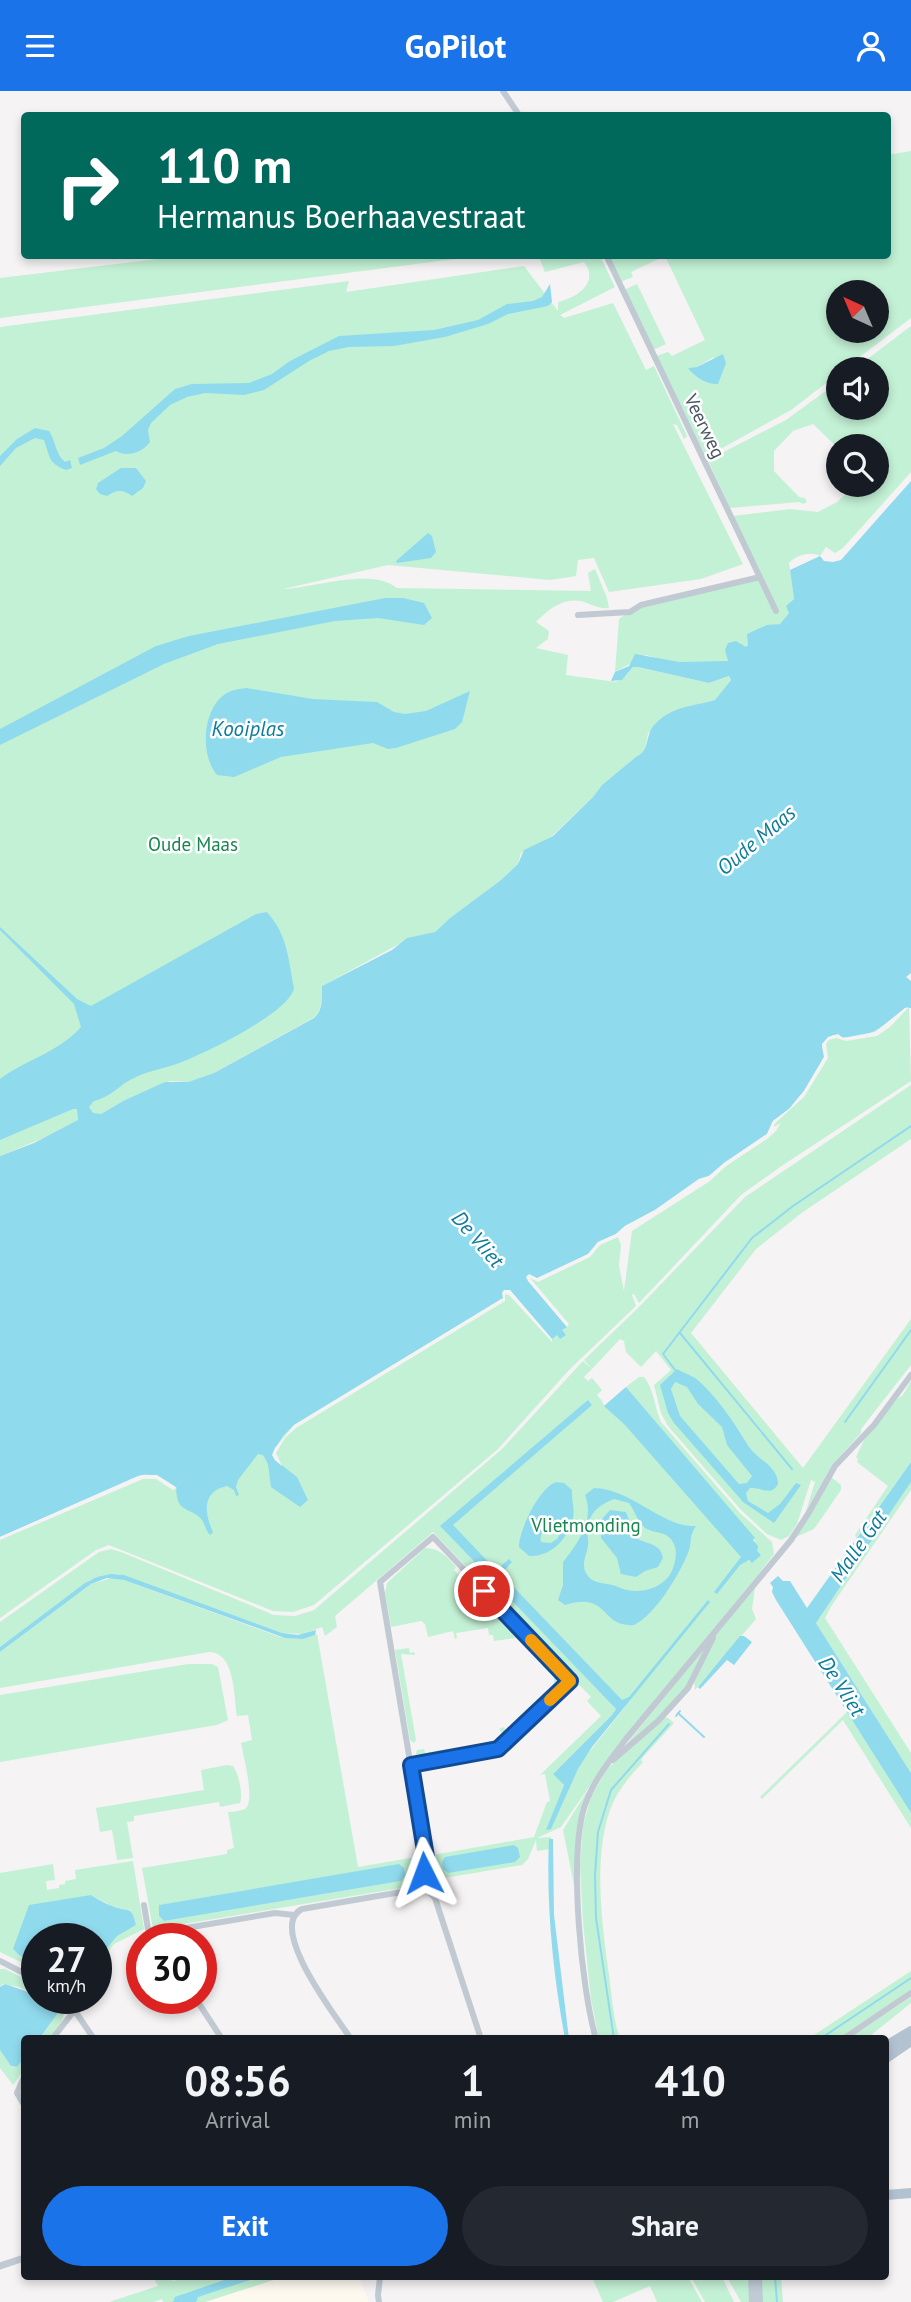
<!DOCTYPE html>
<html lang="en">
<head>
<meta charset="utf-8">
<style>
  body { margin:0; font-family:"PT Sans",sans-serif; background:#242831; color:#f1f3f6; height:100vh; display:flex; flex-direction:column; font-size:26px; white-space:nowrap }
  * { box-sizing:border-box; margin:0 }
  p { font-size:23px; color:#9ea1a6 }
  .icon { flex:none; width:38px; height:38px; fill:none; stroke:currentColor; stroke-width:2; stroke-linecap:round; stroke-linejoin:round }
  .map { position:relative; flex:1; overflow:hidden }
  .side { position:absolute; left:21px; top:1944px; width:868px; height:245px; display:flex; flex-direction:column; background:#171b24; border-radius:7px; box-shadow:0 4px 10px #0003 }
  .side>* { flex:none }
  .guide { position:absolute; left:21px; top:21px; width:870px; height:147px; border-radius:7px; box-shadow:0 4px 10px #0003; background:#00695c; color:#fff; overflow:hidden }
  .needle { width:46px; rotate:316deg }
  .buttons { position:absolute; left:826px; top:189px; display:grid; gap:14px }
  .buttons a { display:grid; place-items:center; width:63px; height:63px; border-radius:50%; background:#171b24; box-shadow:0 4px 10px #0003; font-size:35px }
  .speed { position:absolute; left:21px; top:1832px; display:flex; gap:14px; font-size:35px; font-weight:700; text-align:center }
  .speed>* { display:grid; place-content:center; width:91px; height:91px; border-radius:50%; background:#171b24; box-shadow:0 4px 10px #0003; line-height:1 }
  .speed small { font-size:18px; font-weight:400 }
  .speed .limit { border:10px solid #d22; background:#fff; color:#111 }
  .pin { position:absolute; display:grid; place-items:center; width:60px; height:60px; color:#fff; margin:-30px; border:4px solid #fff; border-radius:50%; box-shadow:0 2px 7px #0007 }
  .me { position:absolute; width:77px; margin:-38px; rotate:357deg; stroke-linejoin:round; filter:drop-shadow(0 0 5px #0008) }
  .turn { display:flex; align-items:center; gap:24px; height:147px; padding:0 21px; font-size:32px }
  .turn .icon { width:91px; height:91px; stroke-width:2.5 }
  .turn b { display:block; font-size:49px; line-height:60px }
  .eta { display:flex; justify-content:space-evenly; align-items:center; height:119px; text-align:center }
  .eta b { font-size:42px; font-weight:700; line-height:49px }
  .button { display:flex; gap:14px; margin-top:auto; padding:14px 21px }
  .button a { flex:1; height:80px; border-radius:42px; background:#1a73e8; color:#fff; font-size:28px; font-weight:700; line-height:80px; text-align:center }
  .button a+a { background:#242831; color:#f1f3f6 }
  header { display:flex; justify-content:space-between; align-items:center; height:91px; padding:0 21px; background:#1a73e8; color:#fff; font-size:32px; font-weight:700 }
  .map>svg:first-child { display:block }
</style>
</head>
<body>
<header><svg class="icon" aria-label="menu" viewBox="0 0 24 24"><path d="M4 6h16M4 12h16M4 18h16"/></svg>GoPilot<svg class="icon" aria-label="person" viewBox="0 0 24 24"><circle cx="12" cy="8" r="4"/><path d="M4 21q1-7 8-7t8 7"/></svg></header>
<div class="map">
<svg width="911" height="2211" viewBox="0 0 911 2211">
  <rect width="100%" height="100%" fill="#f5f3f3"/>
  <!-- commercial -->
  <path fill="#fdf9ef" d="M283 2186H359L369 2211H205Z"/>
  <!-- green -->
  <g fill="#c3f1d5" fill-rule="evenodd">
    <path d="M911 60V227L844 278H838V283L791 319 706 366 656 265 668 261 672 265 705 249 665 165 631 181 633 186 620 191 608 165 887 164V64ZM838 201H877V240H838ZM714 266 717 293C706 294 695 286 689 277L697 276Z"/>
    <path d="M191 164H478V165L0 227V187Z"/>
    <path d="M546 164 600 165 615 196 560 224 564 227 613 212 646 279 654 275 687 345 684 348 677 334 673 333 743 473 701 488 609 501 594 467 578 469 576 485 550 489 388 474 283 498C313 497 372 476 397 497L591 500 588 482 595 478 607 507 609 517C600 518 595 515 587 512 566 504 550 517 536 531L549 540 548 548 536 557 568 564 566 584 616 591 626 585 633 576H638L709 592 729 585 731 589 715 609 648 642C646 652 647 661 637 665L602 694 593 706 552 745 521 762 518 773 501 789 450 827 435 841 399 853 322 895C320 907 324 918 313 927L214 982 188 991 170 990 123 1010 101 1023 0 1065V236L349 190 346 201 524 175 558 220V211C576 207 600 192 584 171L545 181 539 166Z"/>
    <path d="M637 193 666 253 653 259 624 199Z"/>
    <path d="M911 235V381L843 457 835 462 826 456 820 465C811 460 796 464 789 472L794 508 790 512V521L780 533 767 535C756 546 744 561 729 569 713 577 664 570 646 564L615 581 619 528 634 517 759 488 733 425 790 418 818 421 837 411 849 400 851 394H877V355H838V357L813 333 793 340 774 360V380L799 406 805 407 807 411 803 413 799 411 730 417 708 369 786 329 838 291V317H877V278H854Z"/>
    <path d="M909 916 911 990 783 1074 741 1104 639 1212 634 1203 632 1204 636 1215 569 1279 498 1358 314 1514 293 1521 273 1520 109 1454 96 1459 0 1527V1448L137 1387 284 1337 529 1187 595 1150 617 1144 621 1154 619 1175 624 1200 632 1140 710 1090 726 1075 767 1048 775 1041 781 1032 765 1041C792 1019 824 985 823 949Z"/>
    <path d="M911 994V1048L803 1121 756 1158 691 1242 803 1377 911 1228V1274L861 1338V1342L832 1374 806 1420 815 1391 811 1389 797 1433 789 1445 781 1449 767 1443 741 1419 668 1335 661 1322 654 1294 671 1279 656 1260 641 1276 626 1261 624 1250 620 1248 592 1278 584 1269 639 1216 745 1106Z"/>
    <path d="M583 1270 592 1278 584 1286 588 1290 592 1287 602 1299 597 1304 603 1311 602 1312 628 1335 746 1469 752 1471 757 1460 754 1447 626 1296 639 1286H644C655 1300 654 1316 661 1331L740 1422 772 1451 774 1463 757 1485 619 1653 561 1736 537 1747 551 1746V1758L537 1760 536 1749 528 1768 522 1774 444 1787 431 1794 428 1787 433 1764 534 1746 547 1711 550 1710 545 1683 540 1684 601 1625 587 1610 591 1606 433 1441 335 1525 337 1536 325 1545 322 1536 303 1543 282 1542 118 1483 90 1489 0 1556V1531L99 1461 111 1458 121 1461 274 1524 295 1525 314 1519 502 1358ZM440 1435 625 1616 582 1670 547 1739 564 1694 554 1682 612 1624 616 1618Z"/>
    <path d="M911 1290V1371L856 1447 855 1444 888 1395 857 1371 858 1368 856 1366 865 1347 897 1308 903 1304Z"/>
    <path d="M831 1386 841 1394V1399L814 1438 796 1446Z"/>
    <path d="M911 1391V1399L832 1514 825 1527 911 1662V1682L816 1532Z"/>
    <path d="M425 1457C440 1457 447 1466 456 1476L454 1479 510 1537 512 1535 531 1555V1562L516 1547 494 1550 493 1544H489L488 1537 456 1542 457 1547 455 1548 453 1540 428 1546 425 1533 421 1530 391 1536 385 1502 387 1492Z"/>
    <path d="M112 1487 124 1489 280 1546 303 1548 317 1543 358 1776 422 1765C421 1781 416 1791 401 1797L153 1838 142 1777 227 1763V1759L234 1757 228 1721C233 1721 241 1720 245 1718 256 1711 243 1664 241 1652L252 1649 248 1624 237 1625C234 1605 235 1561 209 1561L0 1597V1561L91 1493ZM398 1774 401 1790 164 1830 159 1825 160 1814Z"/>
    <path d="M755 1496 752 1518 756 1528 695 1599 694 1590 717 1541Z"/>
    <path d="M710 1550 687 1594 671 1615 617 1665Z"/>
    <path d="M409 1557 410 1562 414 1561 415 1564 401 1563 416 1649 414 1652 410 1649 395 1559Z"/>
    <path d="M545 1572 556 1581 557 1595 518 1634 513 1636 510 1634 554 1593V1586L542 1574Z"/>
    <path d="M188 1573H212L218 1576 228 1629 217 1634 199 1637 0 1671V1604Z"/>
    <path d="M847 1621 911 1722V1737L843 1629 762 1708 760 1706Z"/>
    <path d="M664 1626 668 1627 674 1632 644 1665 641 1669 643 1671C629 1686 617 1700 610 1719 593 1768 602 1834 609 1884 612 1906 613 1927 620 1948H599L591 1908 583 1831 580 1775 583 1735 591 1706 607 1678Z"/>
    <path d="M504 1636 507 1644 492 1656 425 1667 416 1663 417 1659 424 1658 425 1662 494 1650 502 1642 499 1638Z"/>
    <path d="M227 1674 233 1675C239 1683 243 1703 240 1712L220 1716 219 1711 134 1725V1730L127 1731 133 1767 117 1769 112 1739 100 1741 96 1717 204 1699 201 1679Z"/>
    <path d="M587 1700 583 1711 575 1799 563 1739Z"/>
    <path d="M133 1770 144 1838 114 1853 96 1877C96 1857 119 1842 136 1834L130 1819 113 1816 91 1804 13 1858 19 1864 37 1872V1879L0 1861V1782L53 1773 55 1789 46 1790 47 1799 59 1797V1794L65 1793V1790L76 1788 75 1779Z"/>
    <path d="M0 1878H5L37 1894V1904L19 1896 3 1893 0 1896Z"/>
    <path d="M911 1880V1899L838 1948H808Z"/>
    <path d="M911 1906V1912L866 1948H848Z"/>
    <path d="M42 1908H55C73 1924 59 1933 48 1948H39L60 1919Z"/>
    <path d="M0 1959 12 1976H17L24 1967V1979L13 1994 0 1977Z"/>
    <path d="M153 2186H170L173 2190 186 2186H283L205 2211H163L162 2208 154 2211H109L158 2195Z"/>
    <path d="M592 2186H688L702 2211H657L650 2195 613 2211H603Z"/>
    <path d="M691 2186H722L734 2211H705Z"/>
    <path d="M727 2186H748L751 2211H741Z"/>
    <path d="M760 2186H781L783 2211H761Z"/>
  </g>
  <!-- water -->
  <g fill="#90daee" fill-rule="evenodd">
    <path d="M550 193 552 211 548 215 508 223 488 233 445 246 394 255 349 256 329 260 309 270 264 299 244 304 205 302 187 306 170 314 151 332 148 339 150 351C143 361 127 367 116 360L80 374 78 367 104 357 122 345 175 298 192 293 249 292 272 283 290 270 339 245 434 239 478 229 507 213 533 210 542 206Z"/>
    <path d="M723 263 726 272 718 293C706 294 695 286 688 277L697 276Z"/>
    <path d="M35 337 49 340C56 350 55 363 65 371L70 369 72 377 66 379C48 372 50 366 44 349L35 347 16 357 0 375V365L17 348Z"/>
    <path d="M121 377H136L146 390 143 397 132 405C122 398 117 399 107 405L100 403 96 398 98 392Z"/>
    <path d="M911 390V882L906 886 911 890V917H905C884 936 863 953 833 944L822 955 824 966 804 1000 789 1018 773 1030 767 1043 724 1072 709 1085 699 1088 655 1119 625 1135 616 1143 598 1151 588 1163 537 1188 528 1184V1190L567 1236 562 1239 566 1244 560 1248 557 1244 552 1248 510 1199H504L503 1207 294 1334 283 1345 273 1361 275 1369 297 1386 308 1409 300 1416 271 1396 268 1373 263 1364 258 1363 238 1389 236 1396 239 1404 236 1405 234 1399 227 1395C202 1400 204 1422 213 1441L210 1444C205 1439 205 1430 198 1425 184 1415 177 1420 176 1396 163 1388 155 1381 138 1385L0 1446V1065L34 1052 78 1029 77 1018H73L0 1049V988C25 969 61 960 81 936L74 913 0 839V836L77 908 91 915 256 823 267 821C288 845 288 867 294 897 289 922 207 961 182 971 167 977 151 979 136 986 121 992 110 1007 94 1010L89 1016 93 1022 101 1023 123 1010 165 991H188L214 982 314 927C324 918 321 907 322 895L392 859 407 847 435 841 450 827 501 789 518 773 524 759 553 745 593 706 602 694 637 665C650 660 645 643 655 633 674 614 692 616 715 609L731 589 729 585 709 592 638 576H633L622 589 611 590 615 581 629 575 635 563 680 571 728 570 725 559 728 552 736 550 746 556 748 554 747 543 767 534 780 533 789 522 786 515 794 508 790 479 820 465 824 470 833 471 841 469Z"/>
    <path d="M428 442 432 445 436 461 431 467 397 472 396 470Z"/>
    <path d="M385 507H403L424 512 432 527 424 534 378 527 335 530 218 553 164 573 0 654V638L156 555 189 545Z"/>
    <path d="M246 597 313 608 377 611 394 621 405 623 426 620 470 600 462 631 455 638 396 657 388 658 373 652 281 666 234 686 217 684C200 664 202 619 225 603 231 599 239 598 246 597Z"/>
    <path d="M677 1278C685 1283 693 1284 700 1291 720 1310 735 1333 749 1356 758 1369 778 1375 778 1393 771 1406 762 1396 750 1397L746 1402 748 1410 768 1422 780 1413 796 1392 801 1394 774 1432 743 1411 674 1332 668 1322 660 1294ZM675 1291 687 1296 698 1313 722 1336 727 1354 752 1385 747 1392 739 1393 680 1325 671 1298Z"/>
    <path d="M626 1296 755 1447 753 1449 758 1455 757 1460 761 1464 752 1472 749 1469 740 1474 717 1503 714 1501 741 1466 625 1334 604 1315Z"/>
    <path d="M588 1309 592 1314 453 1434 496 1479 509 1468 512 1471 501 1483 622 1609 629 1606 708 1509 710 1511 592 1656 578 1678 551 1738 546 1739 564 1694 553 1683 612 1624 616 1618 440 1435Z"/>
    <path d="M911 1371V1391L816 1532 911 1682V1722L776 1509 772 1501 773 1496 770 1492 778 1485 783 1490H790L807 1517Z"/>
    <path d="M556 1391 564 1392 572 1399C571 1408 575 1418 573 1427 568 1448 551 1466 529 1465L519 1456C519 1439 539 1397 556 1391ZM558 1429 562 1432 558 1447 551 1452 541 1451C538 1441 549 1432 558 1429Z"/>
    <path d="M594 1397C632 1398 663 1437 696 1435 689 1444 692 1453 688 1462 679 1484 656 1523 634 1534 600 1537 610 1500 565 1514L558 1509 563 1494V1471C578 1452 595 1429 585 1404ZM614 1408 629 1412C635 1420 638 1433 647 1438 657 1443 668 1440 674 1453 677 1460 676 1467 674 1474 669 1494 647 1503 627 1499 622 1498 617 1495 612 1494 600 1491 591 1493 585 1480 581 1469 590 1459 588 1448 585 1427 595 1415 614 1408Z"/>
    <path d="M610 1419 626 1421 636 1447C647 1454 660 1451 663 1467L658 1476 645 1480 636 1486 621 1483 617 1467 601 1447 602 1428Z"/>
    <path d="M111 1483 124 1484 282 1542 298 1544 316 1539 315 1544 303 1548 285 1547 124 1489 107 1487 91 1493 0 1561V1556L85 1492 97 1486Z"/>
    <path d="M740 1545H744L752 1551 734 1574 727 1569 700 1598 698 1596Z"/>
    <path d="M549 1748H553L554 1824 569 1948H565C553 1883 546 1814 549 1748Z"/>
    <path d="M514 1754 518 1757 520 1766 515 1771 448 1782 443 1778 442 1771 445 1766Z"/>
    <path d="M399 1773 404 1777 405 1784 401 1790 164 1830 159 1825V1814Z"/>
    <path d="M91 1804C98 1808 105 1813 112 1815 129 1822 131 1813 136 1834L117 1845 96 1870V1848H37V1872L19 1864 13 1858 29 1814Z"/>
    <path d="M5 1893 37 1904V1908H42L60 1919 39 1948H24V1967L17 1976 11 1975 0 1959V1896Z"/>
    <path d="M233 2186H259L198 2206 196 2211H173L175 2206Z"/>
  </g>
  <!-- pier -->
  <g fill="#f5f3f3">
    <path d="M909 916 890 936 877 945 846 950 836 947 829 949 826 953 828 967 804 1006 775 1032 771 1044 726 1075 711 1088 701 1091 657 1122 627 1138 618 1146 600 1154 590 1166 538 1191 530 1187 569 1233 567 1236 528 1190 526 1186 529 1183 537 1187 588 1163 598 1151 616 1143 625 1135 655 1119 699 1088 709 1085 724 1072 767 1043 773 1030 789 1018 804 1000 824 966 822 953 828 946 838 943 843 947 875 941 905 917Z"/>
    <path d="M504 1199H510L552 1248V1251L509 1204 505 1203V1210L296 1337 285 1347 276 1362 282 1375 275 1369 272 1364 275 1357 294 1334 503 1207 502 1202Z"/>
    <path d="M142 1384H157L177 1397 173 1399 156 1388H143L0 1449V1446Z"/>
  </g>
  <g fill="none" stroke-linecap="round" stroke-linejoin="round">
    <!-- stream -->
    <g stroke="#90daee" stroke-width="2">
      <path d="M680 1242 792 1378"/>
      <path d="M675 1279 663 1263 752 1147 793 1115 911 1035"/>
      <path d="M845 1331 911 1239"/>
      <path d="M678 1622 704 1646"/>
      <path d="M676 1625 680 1620"/>
      <path d="M614 1948 596 1827 595 1784 598 1741 611 1699 669 1633"/>
      <path d="M820 1948 911 1887"/>
      <path d="M775 2186 777 2211"/>
    </g>
    <!-- minor -->
    <g stroke="#c1cad2" stroke-width="6">
      <path d="M503 0 519 24"/>
      <path d="M606 164 776 520"/>
      <path d="M578 524 630 521 641 514 760 486"/>
      <path d="M613 1669 658 1630 688 1597 713 1547"/>
      <path d="M419 1791 435 1807 481 1948"/>
      <path d="M144 1814 148 1838 163 1847"/>
      <path d="M162 1848 167 1842 174 1839 275 1822 294 1824"/>
      <path d="M0 1870 37 1889"/>
      <path d="M61 1908 77 1923 94 1948"/>
      <path d="M196 1908 222 1948"/>
      <path d="M52 1948 74 1920"/>
      <path d="M351 1948C337 1927 266 1836 302 1818L407 1800C420 1792 427 1782 426 1766L380 1491 433 1446 570 1590 496 1659 411 1674"/>
      <path d="M596 1948C581 1896 569 1768 584 1717 592 1691 610 1669 626 1648L791 1449 808 1423 835 1375 874 1334 911 1284"/>
      <path d="M843 1948 911 1902"/>
      <path d="M24 1986 17 2002 24 2014"/>
      <path d="M379 2211 378 2204 380 2186"/>
    </g>
    <!-- tertiary -->
    <path stroke="#c1cad2" stroke-width="7" d="M0 2175 24 2167"/>
    <!-- secondary -->
    <g stroke="#c1cbd6" stroke-width="8">
      <path d="M752 2186 753 2211"/>
      <path d="M758 2186 759 2211"/>
    </g>
    <!-- primary -->
    <g stroke="#b3c2d1" stroke-width="10">
      <path d="M886 1955 911 1940"/>
      <path d="M886 1967 911 1950"/>
      <path d="M886 2104 911 2102"/>
    </g>
  </g>
  <g fill="none" stroke-linecap="round" stroke-linejoin="round">
    <!-- route casing -->
    <g stroke="#114b97" stroke-width="18">
      <path id="route" d="M424 1782 426 1766 411 1674 498 1658 570 1590 484 1500"/>
    </g>
    <!-- route -->
    <use href="#route" stroke="#1a73e8" stroke-width="12"/>
    <!-- slow -->
    <path stroke="#f59e0b" stroke-width="12" d="M531 1549 570 1590 550 1609"/>
  </g>
  <g text-anchor="middle" dominant-baseline="central" stroke-width="5" stroke-linejoin="round" paint-order="stroke">
    <!-- street labels -->
    <g font-size="19" fill="#4a5661" stroke="#fff">
      <text transform="translate(705 335) rotate(64)">Veerweg</text>
    </g>
    <!-- park labels -->
    <g font-size="19" fill="#17864f" stroke="#fff">
      <text x="193" y="753">Oude Maas</text>
      <text x="586" y="1434">Vlietmonding</text>
    </g>
    <!-- water labels -->
    <g font-size="21" font-style="italic" fill="#0c7c9b" stroke="#fff">
      <text x="248" y="637">Kooiplas</text>
      <text transform="translate(756 749) rotate(-40)">Oude Maas</text>
      <text transform="translate(478 1148) rotate(49)">De Vliet</text>
      <text transform="translate(858 1455) rotate(-55)">Malle Gat</text>
      <text transform="translate(842 1595) rotate(57)">De Vliet</text>
    </g>
  </g>
</svg>
<div class="buttons">
<a><svg class="needle" viewBox="-14 -14 28 28"><path d="M0-13l5 13h-10z" fill="#e53935"/><path d="M0 13l5-13h-10z" fill="#9ea1a6"/></svg></a>
<a><svg class="icon" aria-label="sound" viewBox="0 0 24 24"><path d="M4 9h4l5-4v14l-5-4H4zM17 9q2 3 0 6"/></svg></a>
<a><svg class="icon" aria-label="search" viewBox="0 0 24 24"><circle cx="10" cy="10" r="6"/><path d="M15 15l6 6"/></svg></a>
</div>
<div class="speed"><div>27<small>km/h</small></div><div class="limit">30</div></div>
<div class="pin" style="left:484px;top:1500px;background:#d93025"><svg class="icon" aria-label="arrive" viewBox="0 0 24 24"><path d="M6 21V4h12l-3 4 3 4H6"/></svg></div>
<svg class="me" style="left:424px;top:1782px" viewBox="-20 -20 40 40"><path d="M0-17L14 15 0 8-14 15z" fill="#1a73e8" stroke="#fff" stroke-width="4"/></svg>
<div class="guide">
<div class="turn"><svg class="icon" aria-label="right" viewBox="0 0 24 24"><path d="M7 20v-9h11M14 6l5 5-5 5"/></svg><div><b>110 m</b>Hermanus Boerhaavestraat</div></div>
</div>
<section class="side">
<div class="eta">
<div><b>08:56</b><p>Arrival</p></div>
<div><b>1</b><p>min</p></div>
<div><b>410</b><p>m</p></div>
</div>
<div class="button"><a>Exit</a><a>Share</a></div>
</section>
</div>
</body>
</html>
